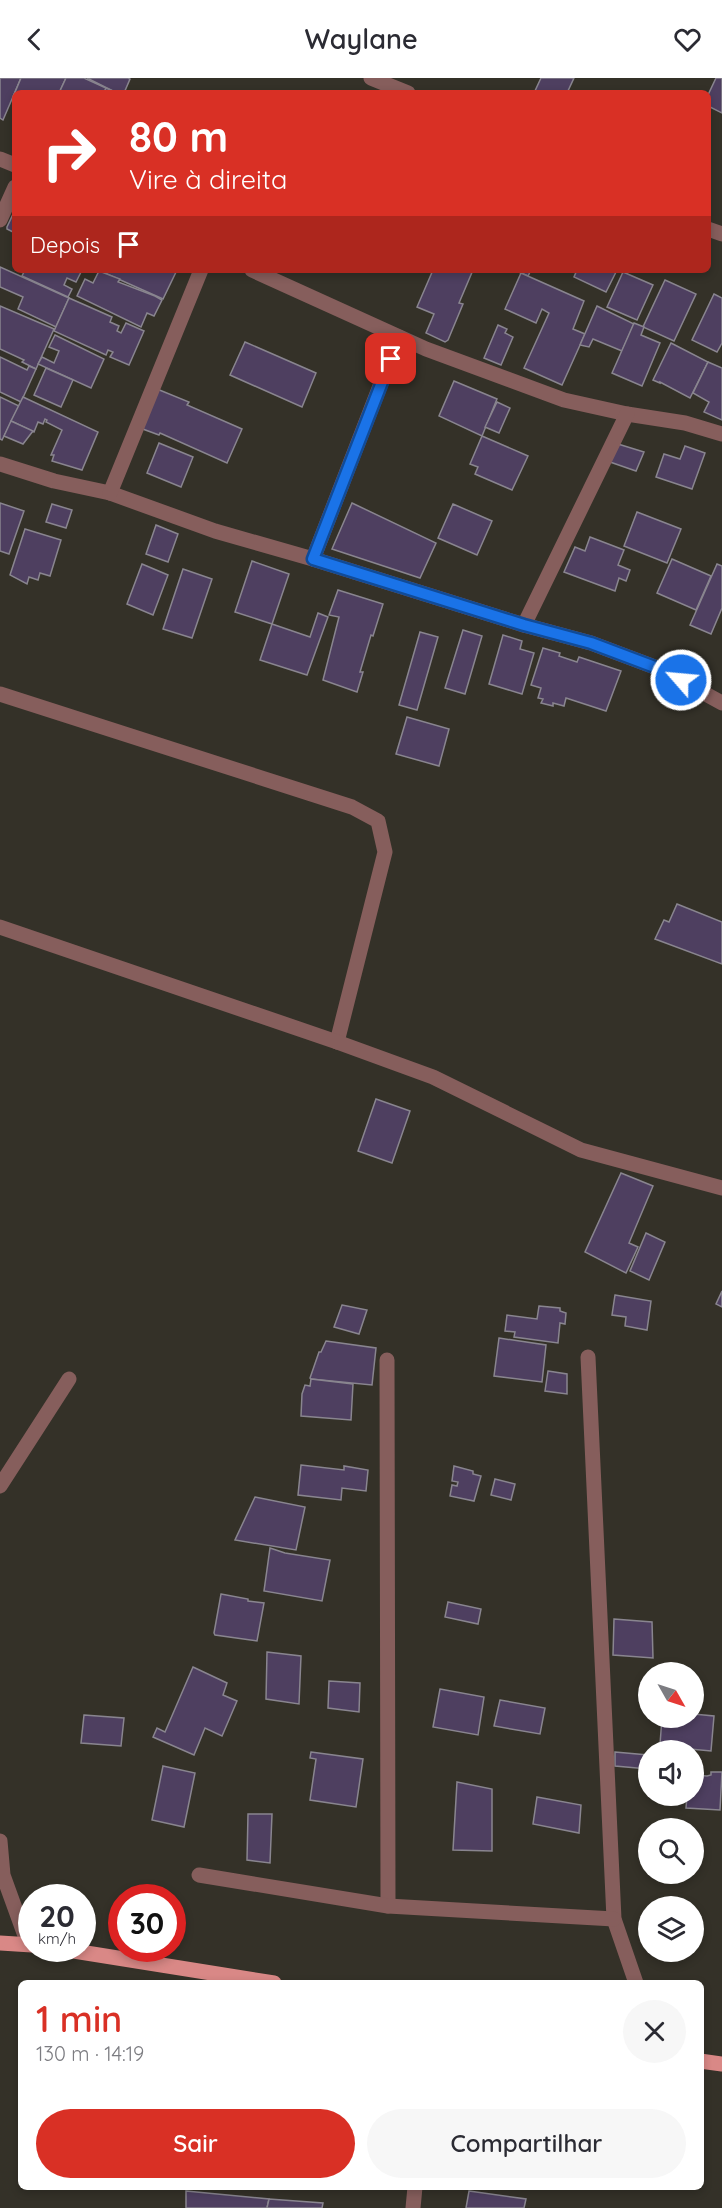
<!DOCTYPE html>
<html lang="pt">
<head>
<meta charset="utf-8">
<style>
  body { margin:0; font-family:Quicksand,sans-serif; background:#f7f7f7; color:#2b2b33; height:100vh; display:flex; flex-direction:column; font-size:22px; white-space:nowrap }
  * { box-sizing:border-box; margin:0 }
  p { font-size:20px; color:#7c7c81 }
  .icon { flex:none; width:33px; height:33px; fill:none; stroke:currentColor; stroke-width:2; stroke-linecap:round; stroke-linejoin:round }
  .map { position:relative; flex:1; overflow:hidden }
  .sheet { position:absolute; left:18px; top:1902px; width:686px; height:210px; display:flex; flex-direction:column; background:#fff; border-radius:9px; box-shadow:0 3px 9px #0003 }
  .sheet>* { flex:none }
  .hud { position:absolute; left:12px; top:12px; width:699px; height:183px; border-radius:9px; box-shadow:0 3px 9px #0003; background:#d93025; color:#fff; overflow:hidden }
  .needle { width:39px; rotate:129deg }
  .fabs { position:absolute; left:638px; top:1584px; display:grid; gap:12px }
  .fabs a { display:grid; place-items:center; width:66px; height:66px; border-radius:50%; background:#fff; box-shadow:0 3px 9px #0003; font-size:30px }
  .speed { position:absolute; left:18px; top:1806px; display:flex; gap:12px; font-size:30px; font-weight:700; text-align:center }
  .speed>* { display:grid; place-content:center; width:78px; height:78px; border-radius:50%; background:#fff; box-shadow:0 3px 9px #0003; line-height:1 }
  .speed small { font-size:15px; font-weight:400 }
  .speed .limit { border:9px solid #d22; background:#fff; color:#111 }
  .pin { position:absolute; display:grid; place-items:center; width:51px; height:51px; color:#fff; margin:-26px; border-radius:12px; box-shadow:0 3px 9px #0006 }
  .me { position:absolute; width:66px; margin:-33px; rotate:297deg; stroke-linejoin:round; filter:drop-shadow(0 0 4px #0008) }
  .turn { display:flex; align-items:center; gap:21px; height:126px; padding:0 18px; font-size:27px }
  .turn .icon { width:78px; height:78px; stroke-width:2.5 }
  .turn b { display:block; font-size:42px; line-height:51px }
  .then { display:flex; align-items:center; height:57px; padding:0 18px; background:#0003; gap:12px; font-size:22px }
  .round { display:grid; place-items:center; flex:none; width:63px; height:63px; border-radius:32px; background:#f7f7f7 }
  .head { display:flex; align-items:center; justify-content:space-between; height:102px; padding:0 18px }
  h1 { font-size:36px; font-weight:600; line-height:45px; color:#d93025 }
  .button { display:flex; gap:12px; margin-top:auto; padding:12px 18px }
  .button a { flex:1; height:69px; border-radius:36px; background:#d93025; color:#fff; font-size:24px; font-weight:600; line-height:69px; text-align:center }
  .button a+a { background:#f7f7f7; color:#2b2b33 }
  header { display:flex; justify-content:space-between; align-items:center; height:78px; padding:0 18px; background:#fff; font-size:27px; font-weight:600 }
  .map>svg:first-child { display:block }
</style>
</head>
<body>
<header><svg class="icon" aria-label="back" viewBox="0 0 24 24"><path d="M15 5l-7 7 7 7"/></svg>Waylane<svg class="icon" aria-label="heart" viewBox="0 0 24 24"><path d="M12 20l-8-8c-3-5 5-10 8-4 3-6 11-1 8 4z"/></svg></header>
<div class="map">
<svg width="722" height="2130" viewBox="0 0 722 2130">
  <rect width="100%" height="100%" fill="#343128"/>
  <!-- building -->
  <g fill="#4e3f60" stroke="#89858f" stroke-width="1.5">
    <path d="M0 0H21L3 42 0 40Z"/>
    <path d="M21 0H66L59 15H15V20L13 19Z"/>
    <path d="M66 0H84L106 10 104 15H59Z"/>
    <path d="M87 0H128L130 1 124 15H117Z"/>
    <path d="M541 0H574L567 15H534Z"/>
    <path d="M716 0H722V35L708 28V17Z"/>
    <path d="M106 10 117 15H104Z"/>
    <path d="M15 132V155L7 151V149Z"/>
    <path d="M0 189 69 220 56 249 18 231 23 219 0 209Z"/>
    <path d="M25 192H82L76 204 67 200 64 207 72 211 68 219 22 198Z"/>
    <path d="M98 192H177L163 221Z"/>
    <path d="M433 192H473L459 225 463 226 448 262 445 264 426 255 434 236 417 229Z"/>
    <path d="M514 192H531L528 198Z"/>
    <path d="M577 192H617L606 214 574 199Z"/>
    <path d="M99 193 120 201 118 204 155 218 162 222 154 238 147 235 141 249 77 218 85 201 93 205Z"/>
    <path d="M623 194 653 207 637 242 607 229Z"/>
    <path d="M521 195 584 223 573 251 585 256 562 307 524 290 549 235 542 231 536 245 505 231Z"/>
    <path d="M665 202 696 216 674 263 643 249Z"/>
    <path d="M714 216 722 220V265L717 274 692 262Z"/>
    <path d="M69 220 112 239 110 244 119 248 117 253 121 255 126 245 144 253 129 287 110 279 113 274 108 272 106 277 54 253Z"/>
    <path d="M0 228 54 251 36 291 22 284 24 282 0 271Z"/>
    <path d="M597 228 634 246 622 273 593 261 589 269 580 267Z"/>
    <path d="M634 245 644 249 641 257 660 265 642 308 612 295Z"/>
    <path d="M498 247 507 251 505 255 513 259 501 287 484 280Z"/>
    <path d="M55 257 104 281 91 310 38 286 42 279 54 285 59 273 49 269Z"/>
    <path d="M245 264 316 295 302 329 230 297Z"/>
    <path d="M671 265 708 284 690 320 660 304V305L653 302Z"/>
    <path d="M0 279 27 292 29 288 36 291 21 324 0 314Z"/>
    <path d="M708 284 722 290V342L704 334 709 324 693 315Z"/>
    <path d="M46 290 73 302 61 329 34 317Z"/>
    <path d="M454 303 497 321 482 358 439 338Z"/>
    <path d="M157 311 189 324 187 327 242 351 227 385 160 355 159 357 140 350Z"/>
    <path d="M0 319 19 328 2 362 0 361Z"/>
    <path d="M23 319 98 354 82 392 52 383 54 377H51L62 352 46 344 47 342 45 341 43 346 38 344 34 354 11 343Z"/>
    <path d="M497 324 510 330 499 355 485 349Z"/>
    <path d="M11 343 33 353 23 366 4 358Z"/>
    <path d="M482 358 528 378 512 412 475 396 478 389 470 386Z"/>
    <path d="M159 365 193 379 181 409 147 395Z"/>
    <path d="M618 366 644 374 636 393 610 384Z"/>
    <path d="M685 368 705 375 692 411 656 399 664 376 680 381Z"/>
    <path d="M0 425 24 433 9 476 0 473Z"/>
    <path d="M352 425 436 465 420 500 332 471Z"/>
    <path d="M52 426 72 432 66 450 46 444Z"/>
    <path d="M453 426 492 443 477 477 438 460Z"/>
    <path d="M637 434 681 451 667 485 624 468Z"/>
    <path d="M156 447 178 456 168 484 146 476Z"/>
    <path d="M25 451 61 462 50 498 40 495 38 502 29 499 27 506 10 497Z"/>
    <path d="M590 459 624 472 618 487 630 492 626 503 619 500 615 513 564 494 575 469 585 473Z"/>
    <path d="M672 481 711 498 696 532 657 515Z"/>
    <path d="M252 483 289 496 272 546 235 534Z"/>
    <path d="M142 486 168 497 153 537 127 526Z"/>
    <path d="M717 486 722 488V530L711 556 690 547Z"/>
    <path d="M183 491 212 501 192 560 163 551Z"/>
    <path d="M338 512 383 526 373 558 371 557 360 594H363L357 614 323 602 339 539 329 537Z"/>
    <path d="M318 535 328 539 307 597 260 582 272 546 310 559Z"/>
    <path d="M463 552 482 558 465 616 445 610Z"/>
    <path d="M420 554 438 559 417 632 399 627Z"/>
    <path d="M503 557 522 563 520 571 534 575 522 616 489 606Z"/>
    <path d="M543 570 560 575 559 578 577 584 579 579 621 593 606 633 566 620 564 628 553 625V628L541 625 543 621 538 620 541 610 531 607Z"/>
    <path d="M407 639 449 651 439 688 396 676Z"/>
    <path d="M677 826 722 844V886L655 861 664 842 669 844Z"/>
    <path d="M376 1021 410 1033 392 1085 358 1073Z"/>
    <path d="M621 1095 653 1108 629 1165 638 1169 626 1195 585 1174Z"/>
    <path d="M646 1155 665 1164 649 1202 630 1193Z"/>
    <path d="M722 1213V1229L716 1226Z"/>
    <path d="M615 1217 651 1223 647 1252 625 1248 626 1239 612 1237Z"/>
    <path d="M342 1227 367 1232 359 1256 334 1249Z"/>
    <path d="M539 1228 560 1230V1233L566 1235 565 1246 560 1245 558 1265 514 1259 515 1254 505 1253 507 1237 537 1241Z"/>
    <path d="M499 1260 546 1267 542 1304 494 1298Z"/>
    <path d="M326 1263 376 1270 372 1307 311 1301 310 1300 319 1274H321Z"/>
    <path d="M548 1293 567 1296V1316L545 1313Z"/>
    <path d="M311 1301 353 1306 351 1342 301 1338 302 1316 305 1307 310 1308Z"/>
    <path d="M301 1387 344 1392V1388L368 1392 366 1413 342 1410 341 1422 298 1417Z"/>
    <path d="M454 1388 473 1393V1396L481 1398 474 1423 450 1418 452 1407 457 1408 458 1404 452 1403Z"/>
    <path d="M495 1401 515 1406 511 1422 491 1417Z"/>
    <path d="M255 1419 305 1429 296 1472 235 1462Z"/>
    <path d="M270 1470 285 1475 330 1482 322 1523 264 1513Z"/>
    <path d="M221 1516 248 1521V1523L264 1525 257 1563 215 1557 214 1555Z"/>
    <path d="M448 1524 481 1531 478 1546 445 1539Z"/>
    <path d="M614 1541 652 1544 653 1580 613 1577Z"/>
    <path d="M267 1574 301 1578 299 1626 266 1621Z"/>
    <path d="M193 1589 227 1605 223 1617 237 1623 222 1658 205 1650 194 1677 153 1659 157 1650 165 1654Z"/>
    <path d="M329 1603 360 1605 359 1634 328 1630Z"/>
    <path d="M440 1611 484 1619 478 1657 433 1649Z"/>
    <path d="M500 1622 545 1630 540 1656 494 1648Z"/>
    <path d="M693 1636 714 1638 711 1673 669 1669 670 1667 660 1666 662 1640H693Z"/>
    <path d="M84 1637 124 1640 121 1668 81 1665Z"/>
    <path d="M311 1674 363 1681 356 1729 310 1722 316 1681 310 1680Z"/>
    <path d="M615 1674 648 1677V1691L615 1688Z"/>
    <path d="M163 1688 195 1695 184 1749 152 1742Z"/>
    <path d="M711 1694H722L720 1732 686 1730 687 1718H693V1697L707 1698 711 1697Z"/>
    <path d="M457 1704 492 1711V1773L453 1772Z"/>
    <path d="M537 1719 581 1727 579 1755 533 1746Z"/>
    <path d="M248 1736H272L270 1785 247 1782Z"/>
    <path d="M186 2113 269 2121 267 2130H186Z"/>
    <path d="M469 2113 526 2121 524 2130H466Z"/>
    <path d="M269 2121 323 2125 322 2130H267Z"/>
  </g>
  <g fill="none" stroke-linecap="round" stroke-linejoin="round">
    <!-- lane -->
    <g stroke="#865e5c" stroke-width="15">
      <path d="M0 1408 69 1301"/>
      <path d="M0 1763 3 1797 28 1866"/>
    </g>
    <!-- street -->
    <g stroke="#865e5c" stroke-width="15">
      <path d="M371 0 408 15"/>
      <path d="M0 81 15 87"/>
      <path d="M0 142 15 109"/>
      <path d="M708 151 722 156"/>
      <path d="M252 192 426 271 564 322 627 336 685 345 722 356"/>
      <path d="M0 386 54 403 110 415 215 453 313 481 524 547 591 565 660 591 722 625"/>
      <path d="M110 415 201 192"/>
      <path d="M313 481 399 259"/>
      <path d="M524 547 627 336"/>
      <path d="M0 616 352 729 378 743 385 774 337 964"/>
      <path d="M0 849 337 964 433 999 581 1072 722 1110"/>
      <path d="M588 1279 614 1841 636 1905"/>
      <path d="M387 1282 388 1828"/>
      <path d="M199 1797 388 1828 614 1841"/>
      <path d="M413 2130 415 2109"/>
    </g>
    <!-- primary -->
    <g stroke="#d98886" stroke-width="15">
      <path d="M0 1865 32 1867"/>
      <path d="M55 1870 274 1905"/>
      <path d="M700 1983 722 1986"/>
    </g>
  </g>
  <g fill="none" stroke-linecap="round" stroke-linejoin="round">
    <!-- route casing -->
    <g stroke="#114b97" stroke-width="15">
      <path id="route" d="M391 281 313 481 524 547 591 565 660 591 681 602"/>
    </g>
    <!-- route -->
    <use href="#route" stroke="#1a73e8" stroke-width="10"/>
  </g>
</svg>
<div class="fabs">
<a><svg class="needle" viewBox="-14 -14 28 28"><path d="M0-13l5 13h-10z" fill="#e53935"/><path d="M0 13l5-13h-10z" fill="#7c7c81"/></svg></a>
<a><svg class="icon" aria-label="sound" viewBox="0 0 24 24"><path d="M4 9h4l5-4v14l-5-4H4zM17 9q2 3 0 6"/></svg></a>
<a><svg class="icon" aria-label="search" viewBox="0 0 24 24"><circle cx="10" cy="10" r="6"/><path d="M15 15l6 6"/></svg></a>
<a><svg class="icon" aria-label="layers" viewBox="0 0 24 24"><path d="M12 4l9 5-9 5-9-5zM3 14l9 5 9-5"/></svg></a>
</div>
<div class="speed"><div>20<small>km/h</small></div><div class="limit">30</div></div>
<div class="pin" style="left:391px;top:281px;background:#d93025"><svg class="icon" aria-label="arrive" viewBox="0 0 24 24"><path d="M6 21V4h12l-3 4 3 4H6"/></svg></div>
<svg class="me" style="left:681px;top:602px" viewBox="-20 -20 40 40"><circle r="17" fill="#1a73e8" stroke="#fff" stroke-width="3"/><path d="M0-11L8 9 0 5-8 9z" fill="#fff"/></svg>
<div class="hud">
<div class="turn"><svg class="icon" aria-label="right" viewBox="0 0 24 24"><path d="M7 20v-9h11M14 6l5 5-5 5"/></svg><div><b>80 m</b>Vire à direita</div></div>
<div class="then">Depois<svg class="icon" aria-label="arrive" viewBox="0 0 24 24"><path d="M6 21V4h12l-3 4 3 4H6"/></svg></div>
</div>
<section class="sheet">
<div class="head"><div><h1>1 min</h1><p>130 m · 14:19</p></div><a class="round"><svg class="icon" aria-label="close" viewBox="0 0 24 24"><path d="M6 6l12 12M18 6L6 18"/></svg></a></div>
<div class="button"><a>Sair</a><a>Compartilhar</a></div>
</section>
</div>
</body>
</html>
